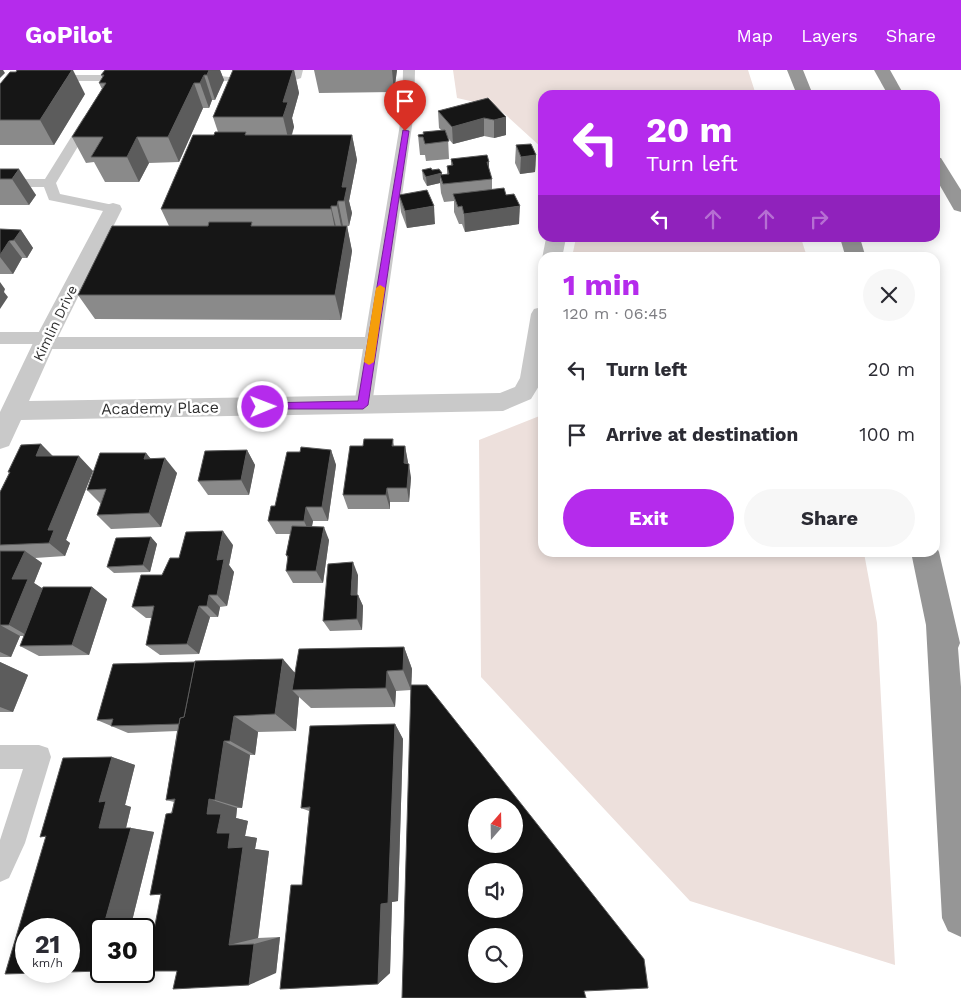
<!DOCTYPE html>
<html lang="en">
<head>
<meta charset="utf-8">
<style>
  body { margin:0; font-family:"Work Sans",sans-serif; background:#f7f7f7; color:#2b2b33; height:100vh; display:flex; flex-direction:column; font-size:19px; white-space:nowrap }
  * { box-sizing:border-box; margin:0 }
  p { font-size:16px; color:#7c7c81 }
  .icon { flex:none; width:28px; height:28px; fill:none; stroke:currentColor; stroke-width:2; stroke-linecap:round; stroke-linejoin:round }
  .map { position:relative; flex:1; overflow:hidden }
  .panel { position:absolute; left:538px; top:182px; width:402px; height:305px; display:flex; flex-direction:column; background:#fff; border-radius:15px; box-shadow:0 2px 12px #0003 }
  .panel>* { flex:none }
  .top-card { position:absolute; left:538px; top:20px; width:402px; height:152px; border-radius:15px; box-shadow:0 2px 12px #0003; background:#b52bec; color:#fff; overflow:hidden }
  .needle { width:32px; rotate:20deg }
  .buttons { position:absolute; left:468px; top:728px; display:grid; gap:10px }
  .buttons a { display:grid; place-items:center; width:55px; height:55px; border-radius:50%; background:#fff; box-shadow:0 2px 12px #0003; font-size:25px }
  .speed { position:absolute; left:15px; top:848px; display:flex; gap:10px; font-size:25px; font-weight:700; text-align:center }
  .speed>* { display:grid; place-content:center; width:65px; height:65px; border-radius:50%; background:#fff; box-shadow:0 2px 12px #0003; line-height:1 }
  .speed small { font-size:12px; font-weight:400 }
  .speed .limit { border:2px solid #111; border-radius:8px; background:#fff; color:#111 }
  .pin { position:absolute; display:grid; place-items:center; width:42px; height:42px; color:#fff; margin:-51px -21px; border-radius:50% 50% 50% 0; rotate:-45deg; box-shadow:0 0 5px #0007 }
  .pin .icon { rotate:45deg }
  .me { position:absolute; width:55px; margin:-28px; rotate:89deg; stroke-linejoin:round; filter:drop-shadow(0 0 4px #0008) }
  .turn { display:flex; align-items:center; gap:18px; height:105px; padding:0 25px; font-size:22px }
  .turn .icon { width:65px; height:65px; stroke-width:2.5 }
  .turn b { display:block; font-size:35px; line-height:42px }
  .lanes { display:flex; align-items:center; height:48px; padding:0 25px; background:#0003; justify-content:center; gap:25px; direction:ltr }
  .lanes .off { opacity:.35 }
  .round { display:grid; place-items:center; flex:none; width:52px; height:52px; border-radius:26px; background:#f7f7f7 }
  .overview { display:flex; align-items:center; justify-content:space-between; height:85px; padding:0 25px }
  h1 { font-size:30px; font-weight:700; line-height:38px; color:#b52bec }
  .primary-button { display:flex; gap:10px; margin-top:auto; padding:10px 25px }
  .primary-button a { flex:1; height:58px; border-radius:30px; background:#b52bec; color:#fff; font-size:20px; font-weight:700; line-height:58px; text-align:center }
  .primary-button a+a { background:#f7f7f7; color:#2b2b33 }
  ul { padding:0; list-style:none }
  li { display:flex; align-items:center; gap:15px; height:65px; padding:0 25px }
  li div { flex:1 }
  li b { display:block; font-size:19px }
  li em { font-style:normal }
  header { display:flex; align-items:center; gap:30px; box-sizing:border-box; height:70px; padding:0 25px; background:#b52bec; color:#fff }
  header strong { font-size:24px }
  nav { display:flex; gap:28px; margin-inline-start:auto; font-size:18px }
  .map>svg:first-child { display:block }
</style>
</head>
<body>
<header>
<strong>GoPilot</strong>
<nav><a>Map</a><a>Layers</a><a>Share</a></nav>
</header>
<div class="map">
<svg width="961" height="928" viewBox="0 0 961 928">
  <rect width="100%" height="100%" fill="#fff"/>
  <!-- green -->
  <g fill="#ede0dc">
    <path d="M453 0H748L756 25H542V78L497 37 457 28Z"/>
    <path d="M576 168H801L807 187H572Z"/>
    <path d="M542 345V482L864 483 877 553 895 895 690 831 481 607 479 370Z"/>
  </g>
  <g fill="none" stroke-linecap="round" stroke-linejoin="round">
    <!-- service -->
    <g fill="#c9c9c9" fill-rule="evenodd">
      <path d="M46 0H60L68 5H130L136 8 130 11H66Z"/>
      <path d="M291 0H303L301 8 271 19 228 11H196L190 8C205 0 251 12 269 12 277 12 284 8 291 4Z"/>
      <path d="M403 0H415L414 42 372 335 369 340 363 342 357 340 354 335 363 279H44L36 274H0V262H47L55 267H365L402 42Z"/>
      <path d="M89 44 95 48 56 113 60 124 118 136 120 139 118 142 113 143 49 130 44 117H0V109H45L83 48Z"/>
      <path d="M0 675H39L48 678 51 687 25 773 9 808 0 812V770L23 699H0Z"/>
    </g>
    <!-- minor -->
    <g fill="#c9c9c9" fill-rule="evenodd">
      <path d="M113 133 120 135 122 139 55 273 29 331 500 323 515 317 520 308 531 244 534 239 542 237V311L531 329 503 341 21 350 9 376 0 379V342L33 273 104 139 106 135Z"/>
      <path d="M546 168H566L562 188 542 189Z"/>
    </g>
    <!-- motorway -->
    <g fill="#969696" fill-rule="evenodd">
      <path d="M787 0H803L813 25H797Z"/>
      <path d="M874 0H890L904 25H888Z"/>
      <path d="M935 87 941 88 961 120V142L954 140 935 107Z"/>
      <path d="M840 168H860L866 188H846Z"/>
      <path d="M935 474 939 482 960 573 958 578 961 617V867L948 861 942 848 926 555 911 482H935Z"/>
    </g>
  </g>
  <!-- wall -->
  <g fill="#8a8a8a">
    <path d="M220 0 224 10 215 30H212L209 38H203L179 92 149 93 139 112H105L94 92 86 93 72 67 102 19 99 13 103 8 101 5Z"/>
    <path d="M233 0H294L299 23 292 48 294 57 292 65H352L357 90 349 131 352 143 349 156H347L352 181 341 250 95 249 78 225 169 156 161 139 214 65 218 62 213 47Z"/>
    <path d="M314 0H397L394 22 319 23Z"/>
    <path d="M85 24 54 75H0V50Z"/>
    <path d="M488 28 506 65 494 68 484 66 453 74 448 68 449 89 426 91 425 85H420L418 65 441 60 439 58 438 41Z"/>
    <path d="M516 75 536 85 535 102 520 104 515 93Z"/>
    <path d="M451 89 489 101 492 109V119L519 154 465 162 462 154H459L454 142V131L444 132 441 123 440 113 427 116 423 109 422 100H432L442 103V105L447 104V96H451Z"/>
    <path d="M0 99 36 125 29 135H0Z"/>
    <path d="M399 125 435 154 407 158 401 142Z"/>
    <path d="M0 159 21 160 33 178 27 188H22L13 204H0Z"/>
    <path d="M393 369 394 376H405L408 394 411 408 409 432H390V439H348L343 425 363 376Z"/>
    <path d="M41 374 53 386 93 401 66 470 70 473 65 486 35 488 42 493 34 513 42 518 92 517 107 529 89 585 39 586 20 576 24 566H20L11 587H0V422L9 403 8 402Z"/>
    <path d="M247 380 255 395 249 425H208L198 411Z"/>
    <path d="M331 380 336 395 328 451H313L312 457 329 470 323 513H293L286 501 288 489 286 485 290 464H276L268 451 300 382Z"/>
    <path d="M146 383 151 389 177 403 161 457 111 459 97 445 101 434 87 420Z"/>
    <path d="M151 467 157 474 150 502 114 503 107 497Z"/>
    <path d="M233 475 229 495 234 502 227 536 220 537 218 547H210L199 584 160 585 146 575 152 548H146L132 537 179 488Z"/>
    <path d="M358 505 357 525H358L363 536 362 560 330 561 323 551Z"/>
    <path d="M404 577 412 599 411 620 396 621 395 637 311 638 299 627 296 661 258 662 255 685H250L242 738H237L236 748 248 751 245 766 257 768 255 779 269 781 258 868 280 867 276 903 177 901 148 895 144 896 101 859 46 767H40L112 687 135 695 125 735 131 737 126 758H131L154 762 131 855 156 854 161 825H150L174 732 166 730 177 661 128 663 97 650 295 602Z"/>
    <path d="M0 592 28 605 13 642H0Z"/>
    <path d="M395 654 403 669 398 831 392 832 390 903 378 914 302 815 309 741 301 738Z"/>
  </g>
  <!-- shaded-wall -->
  <g fill="#5c5c5c">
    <path d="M0 0H3L5 3 0 8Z"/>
    <path d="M72 0H73L85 24 54 75 40 50Z"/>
    <path d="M209 0H220L224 10 215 30 207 5Z"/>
    <path d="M293 0H294L299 23 292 48 294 57 289 72 283 47V32Z"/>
    <path d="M392 0H397L394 22Z"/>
    <path d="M204 5 212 30 209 38 200 13Z"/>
    <path d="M194 13 203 38 179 92 168 67Z"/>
    <path d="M506 47V65L494 68V50Z"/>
    <path d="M484 48V66L453 74 452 57Z"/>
    <path d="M352 65 357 90 349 131 352 143 349 156 342 117Z"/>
    <path d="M137 67 149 93 139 112 127 87Z"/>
    <path d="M536 85 535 102 520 104 521 87Z"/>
    <path d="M487 92H489V110Z"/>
    <path d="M19 99 36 125 29 135 12 109Z"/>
    <path d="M442 103V112L440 105V113L427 116 426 107Z"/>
    <path d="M338 131 343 156 342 161 337 136Z"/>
    <path d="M331 136 337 161 336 164 331 139Z"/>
    <path d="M434 136 435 154 407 158 405 141Z"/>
    <path d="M520 136 519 154 465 162 464 144Z"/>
    <path d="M347 156 352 181 341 250 335 225Z"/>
    <path d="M21 160 33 178 27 188 14 170Z"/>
    <path d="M9 171 22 188 13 204 0 187V185Z"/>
    <path d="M0 212 5 219 4 222 8 227 0 239Z"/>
    <path d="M41 374 56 390 36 386Z"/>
    <path d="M405 376 408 392 407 408 404 393Z"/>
    <path d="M247 380 255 395 249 425 241 410Z"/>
    <path d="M331 380 336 395 328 451 322 437Z"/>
    <path d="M146 383 158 398 144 389Z"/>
    <path d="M79 386 93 401 66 470 70 473 65 486 49 473 48 460Z"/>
    <path d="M165 388 177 403 161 457 149 443Z"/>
    <path d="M409 394 411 408 409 432 407 418Z"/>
    <path d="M387 418 390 432V439L386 425Z"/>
    <path d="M306 437 313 451 310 464 304 451Z"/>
    <path d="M324 457 329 470 323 513 316 501Z"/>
    <path d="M223 461 233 475 229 495 234 502 227 536 217 525V490Z"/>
    <path d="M151 467 157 474 150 502 143 495Z"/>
    <path d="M25 481 42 493 34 513 46 521 28 566 9 555 12 509Z"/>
    <path d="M353 492 358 505 357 537 351 525Z"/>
    <path d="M92 517 107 529 89 585 72 575Z"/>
    <path d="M209 525 220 537 218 547 207 536Z"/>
    <path d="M358 525 363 536 362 560 357 549Z"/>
    <path d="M199 536 210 547 199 584 187 574Z"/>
    <path d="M0 555 20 566 11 587 0 582Z"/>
    <path d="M404 577 412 599 411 620 403 600Z"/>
    <path d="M283 589 301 610 292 620 299 627 296 661 275 644Z"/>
    <path d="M0 592 28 605 13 642 0 637Z"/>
    <path d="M387 601 396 621 395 637 386 618Z"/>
    <path d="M234 646 258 662 255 685 230 671Z"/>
    <path d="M395 654 403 669 398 831 392 832 390 903 378 914 381 834Z"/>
    <path d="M224 671 250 685 242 738 215 730Z"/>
    <path d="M112 687 135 695 125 735 131 737 125 762 99 758V732Z"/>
    <path d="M209 729 237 738 236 748 248 751 245 766 257 768 255 779 269 781 258 868 229 875 228 778 217 763 207 744Z"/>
    <path d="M131 758 154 762 131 855 103 858Z"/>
    <path d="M162 854 153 893 144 896V859H136L137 857Z"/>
    <path d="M280 867 276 903 249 915 254 874Z"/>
  </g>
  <!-- building -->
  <g fill="#161616" stroke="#5c5c5c" fill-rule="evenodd">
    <path d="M17 0H72L40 50H0V14L10 2H16Z"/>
    <path d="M105 0H209L207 5H204L200 13H194L168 67H137L127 87H91L103 67H72L106 13H99L104 5H101Z"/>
    <path d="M233 0H293L283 32H288L283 47H213Z"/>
    <path d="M488 28 506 47 494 50 484 48 452 57 438 41Z"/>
    <path d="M445 60 449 71 425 74 423 67H419L418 65 424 64 423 62Z"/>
    <path d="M215 62H246L245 65H352L342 117H347L344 131H338L337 136H331V139H161L193 65H214Z"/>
    <path d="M531 74 536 85 521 87 516 75Z"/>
    <path d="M487 85 489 92H487L492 109 443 114 440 105 449 104 447 96 453 95 451 89Z"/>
    <path d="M431 98 432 100 439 99 442 103 426 107 422 100Z"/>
    <path d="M0 99H19L12 109H0Z"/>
    <path d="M504 118 506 125 514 124 520 136 464 144 462 136 458 137 453 124Z"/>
    <path d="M427 120 434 136 405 141 399 125Z"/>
    <path d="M209 152H252L251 156H347L335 225H78L112 156H208Z"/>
    <path d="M0 159 21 160 14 170 9 171 0 185Z"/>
    <path d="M364 369H393L392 376H405L404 393 409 394 407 418H387L386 425H343L350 376H363Z"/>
    <path d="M41 374 36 386H79L48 460H54L49 473 0 475V422L10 402H8L21 375Z"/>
    <path d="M301 377 331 380 322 437H306L304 451H268L271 436H275L287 382H300Z"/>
    <path d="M247 380 241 410 198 411 205 381Z"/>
    <path d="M100 383H146L144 389 165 388 149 443 97 445 106 419 87 420Z"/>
    <path d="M292 456 324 457 316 501H286L288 486 286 485Z"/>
    <path d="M223 461 217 490 224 489 217 525H209L207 536H199L187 574 146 575 154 536 132 537 141 505H162L170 488H179L186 462Z"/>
    <path d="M151 467 143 495 107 497 116 468Z"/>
    <path d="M0 481H25L12 509H28L9 555H0V556Z"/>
    <path d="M353 492 351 525H358L357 549 323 551 328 494Z"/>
    <path d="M43 517H92L72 575 20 576Z"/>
    <path d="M404 577 403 600 387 601 386 618 292 620 299 579Z"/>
    <path d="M283 589 275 644 234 646 230 671H224L215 730 209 729 207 744H221L217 763H230L228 778 243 777 229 875 254 874 249 915 173 919 177 901H146L161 824 150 825 166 744 172 743 175 729 166 730 180 648 184 647 195 591Z"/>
    <path d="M195 592 184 647 180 648 179 654 111 656 113 649 97 650 113 594Z"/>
    <path d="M411 615H427L644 889 648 918 584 921 586 928H402ZM476 736H514V774H476ZM476 801H514V839H476ZM476 866H514V904H476Z"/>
    <path d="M395 654 388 833 381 834 378 914 280 919 291 815H302L310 737 301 738 310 656Z"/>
    <path d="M112 687 99 732 106 731 99 758H131L103 858 137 857 136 859H101V901L5 904 46 766 40 767 63 688ZM26 859H69V901H26Z"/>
  </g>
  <!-- route -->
  <path fill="#b52bec" stroke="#761c99" d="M403 60 409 61 368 335 363 339H260L258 337 263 333 358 331Z"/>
  <!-- slow -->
  <path fill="#f59e0b" d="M380 215 385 218 374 292 369 295 364 292 376 218Z"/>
  <g text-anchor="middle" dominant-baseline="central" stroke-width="5" stroke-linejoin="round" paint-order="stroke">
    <!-- far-street labels -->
    <g font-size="14" fill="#2f2f2f" stroke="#fff">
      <text transform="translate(55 253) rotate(-64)">Kimlin Drive</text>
    </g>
    <!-- street labels -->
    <g font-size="16" fill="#2f2f2f" stroke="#fff">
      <text transform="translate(160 338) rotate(-1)">Academy Place</text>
    </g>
  </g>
</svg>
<div class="buttons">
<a><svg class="needle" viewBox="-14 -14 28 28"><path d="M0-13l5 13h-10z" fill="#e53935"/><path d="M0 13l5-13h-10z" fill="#7c7c81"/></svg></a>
<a><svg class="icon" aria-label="sound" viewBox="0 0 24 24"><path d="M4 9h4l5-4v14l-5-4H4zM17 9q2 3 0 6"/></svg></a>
<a><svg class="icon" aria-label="search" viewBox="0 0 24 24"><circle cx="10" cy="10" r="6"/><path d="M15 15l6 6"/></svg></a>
</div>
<div class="speed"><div>21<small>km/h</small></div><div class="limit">30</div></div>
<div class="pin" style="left:405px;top:61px;background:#d93025"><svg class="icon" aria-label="arrive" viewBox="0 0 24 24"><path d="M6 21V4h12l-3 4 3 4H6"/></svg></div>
<svg class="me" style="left:263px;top:337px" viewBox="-20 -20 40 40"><circle r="17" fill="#b52bec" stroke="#fff" stroke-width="3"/><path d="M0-11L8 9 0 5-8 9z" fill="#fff"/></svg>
<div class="top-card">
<div class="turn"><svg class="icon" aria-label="left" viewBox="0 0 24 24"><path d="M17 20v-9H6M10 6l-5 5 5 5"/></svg><div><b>20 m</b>Turn left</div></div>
<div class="lanes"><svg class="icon" aria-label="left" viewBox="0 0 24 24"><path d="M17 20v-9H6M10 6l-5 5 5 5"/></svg><svg class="icon off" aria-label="ahead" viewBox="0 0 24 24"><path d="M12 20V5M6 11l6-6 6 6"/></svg><svg class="icon off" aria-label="ahead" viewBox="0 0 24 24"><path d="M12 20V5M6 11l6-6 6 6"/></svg><svg class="icon off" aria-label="right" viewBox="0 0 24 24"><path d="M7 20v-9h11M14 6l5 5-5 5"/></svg></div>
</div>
<section class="panel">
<div class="overview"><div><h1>1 min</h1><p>120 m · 06:45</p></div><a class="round"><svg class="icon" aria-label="close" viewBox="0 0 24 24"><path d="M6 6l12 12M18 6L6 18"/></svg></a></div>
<ul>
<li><svg class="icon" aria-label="left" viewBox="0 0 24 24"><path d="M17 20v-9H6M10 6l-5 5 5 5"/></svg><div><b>Turn left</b></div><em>20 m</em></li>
<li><svg class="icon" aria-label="arrive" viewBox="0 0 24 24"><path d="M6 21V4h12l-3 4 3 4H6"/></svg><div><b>Arrive at destination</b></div><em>100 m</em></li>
</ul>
<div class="primary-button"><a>Exit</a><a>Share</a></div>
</section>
</div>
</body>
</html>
